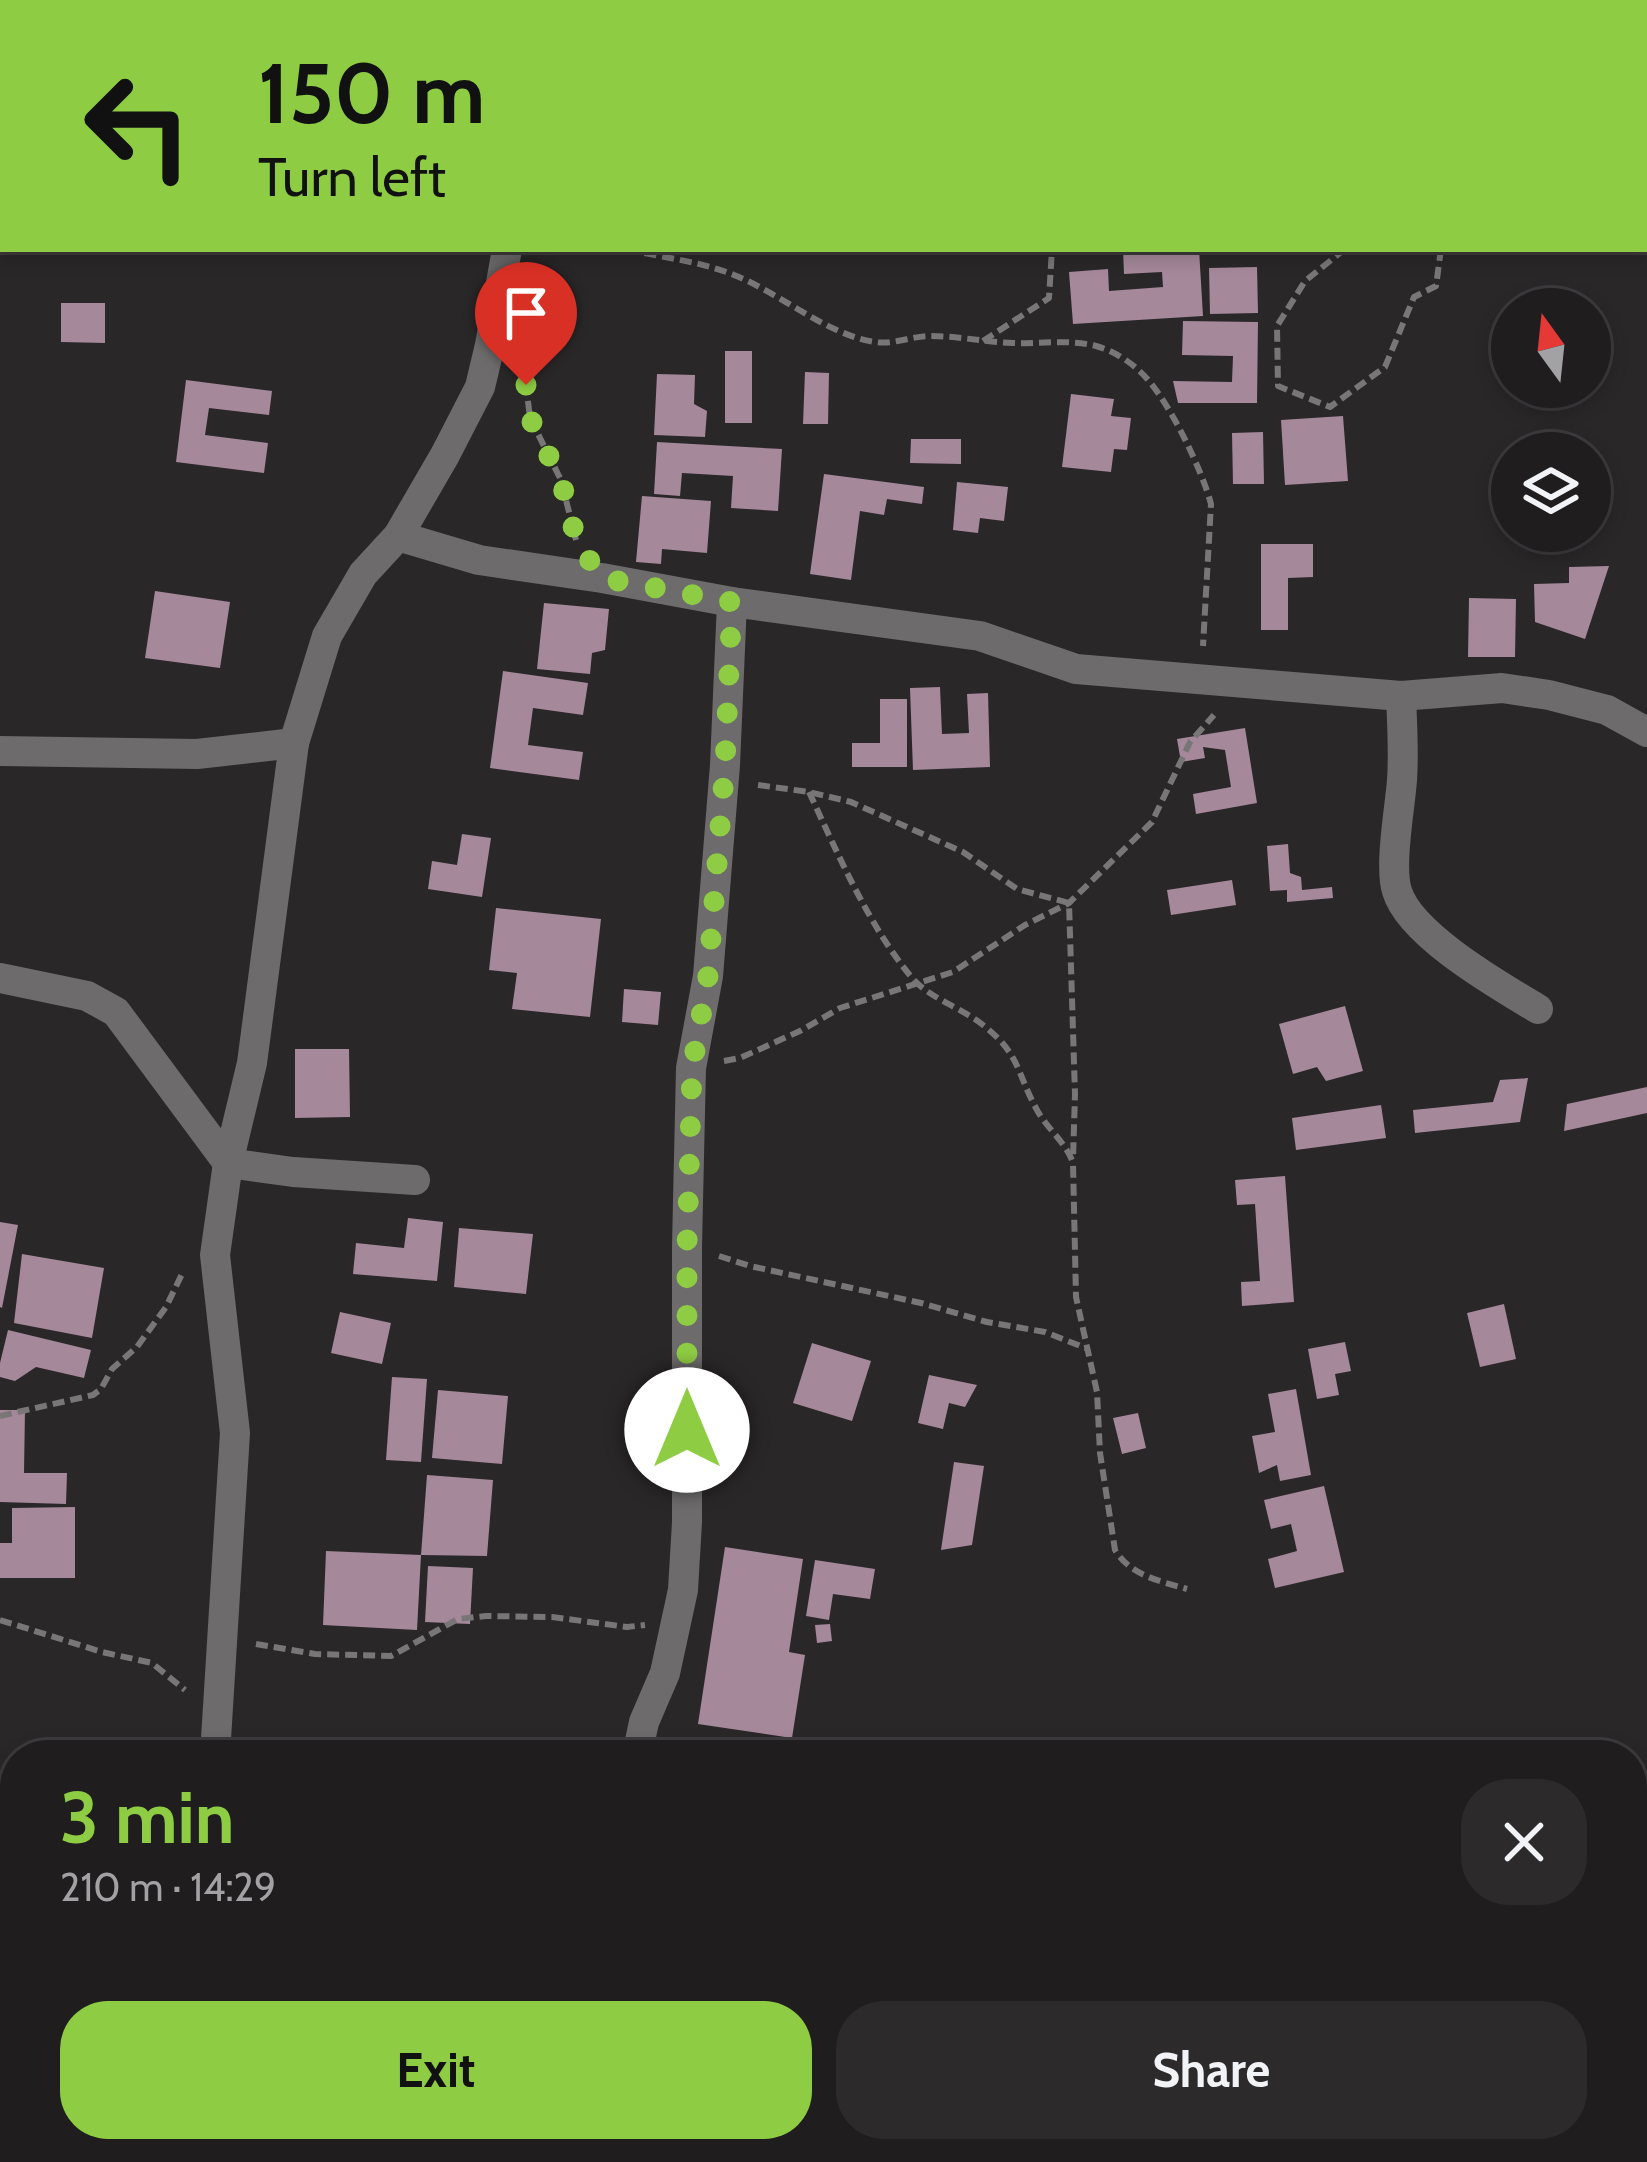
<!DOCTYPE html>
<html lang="en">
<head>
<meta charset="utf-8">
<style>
  body { margin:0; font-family:Cabin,sans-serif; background:#2d2a2c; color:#f1f3f6; height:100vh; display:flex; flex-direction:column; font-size:45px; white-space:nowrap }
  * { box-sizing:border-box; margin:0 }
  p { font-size:39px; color:#a2a2a4 }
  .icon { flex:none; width:66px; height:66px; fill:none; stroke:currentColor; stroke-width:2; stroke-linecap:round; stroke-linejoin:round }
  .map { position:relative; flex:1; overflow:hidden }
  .panel { position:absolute; left:0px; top:1740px; width:1647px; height:423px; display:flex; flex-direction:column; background:#201d1f; border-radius:48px 48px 0 0; box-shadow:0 6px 18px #0003,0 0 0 3px #3d3b3d }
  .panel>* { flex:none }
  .guide { position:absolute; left:0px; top:0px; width:1647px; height:252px; box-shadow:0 6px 18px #0003,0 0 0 3px #3d3b3d; background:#8ecd43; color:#111; overflow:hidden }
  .needle { width:78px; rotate:345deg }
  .tools { position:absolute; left:1491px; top:288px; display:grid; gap:24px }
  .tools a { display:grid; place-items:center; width:120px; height:120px; border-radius:50%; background:#201d1f; box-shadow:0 6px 18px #0003,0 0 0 3px #3d3b3d; font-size:60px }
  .pin { position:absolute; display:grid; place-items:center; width:102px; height:102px; color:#fff; margin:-123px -51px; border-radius:50% 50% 50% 0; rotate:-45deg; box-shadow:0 0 12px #0007 }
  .pin .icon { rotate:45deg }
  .me { position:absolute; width:132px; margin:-66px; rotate:0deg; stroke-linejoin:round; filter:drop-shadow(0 0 9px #0008) }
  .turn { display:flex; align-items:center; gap:42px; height:252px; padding:0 60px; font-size:54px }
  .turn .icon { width:156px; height:156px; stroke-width:2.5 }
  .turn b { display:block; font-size:84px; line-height:102px }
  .round { display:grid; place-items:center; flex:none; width:126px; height:126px; border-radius:48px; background:#2d2a2c }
  .head { display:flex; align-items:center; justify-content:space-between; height:204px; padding:0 60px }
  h1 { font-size:72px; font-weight:800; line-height:90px; color:#8ecd43 }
  .action { display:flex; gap:24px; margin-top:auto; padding:24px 60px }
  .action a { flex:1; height:138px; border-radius:48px; background:#8ecd43; color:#111; font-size:48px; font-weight:800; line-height:138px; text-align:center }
  .action a+a { background:#2d2a2c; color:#f1f3f6 }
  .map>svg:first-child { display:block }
</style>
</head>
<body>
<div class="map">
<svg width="1647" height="2162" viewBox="0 0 1647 2162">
  <rect width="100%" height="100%" fill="#2a2729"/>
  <!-- building -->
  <g fill="#a5889a">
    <path d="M1123 249H1199L1203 316 1073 324 1069 272 1108 269 1109 291 1163 287 1162 272 1124 274Z"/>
    <path d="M1257 267 1258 313 1210 314 1209 268Z"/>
    <path d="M61 303H105V343L61 342Z"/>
    <path d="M1183 321 1258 322 1257 403H1178L1173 381 1232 382 1233 356 1182 355Z"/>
    <rect x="725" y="351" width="27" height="72"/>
    <path d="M805 372 829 373 828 424H803Z"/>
    <path d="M657 374 695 375 694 404 707 411 705 437 654 435Z"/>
    <path d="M186 380 272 391 269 415 209 408 205 435 268 443 264 473 176 462Z"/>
    <path d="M1071 394 1114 399 1111 416 1131 418 1127 450 1114 449 1111 472 1062 467Z"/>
    <path d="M1343 416 1348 481 1285 485 1281 420Z"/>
    <path d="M1263 432 1264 484H1233L1232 433Z"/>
    <path d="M911 439H961V464L910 463Z"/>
    <path d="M657 442 782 449 778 511 731 508 733 476 682 473 680 496 654 494Z"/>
    <path d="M824 474 924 487 922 504 887 499 884 515 860 511 851 580 810 574Z"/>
    <path d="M957 482 1008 487 1004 521 980 518 978 533 953 530Z"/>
    <path d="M642 496 711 501 707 553 662 549 661 564 636 562Z"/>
    <path d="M1261 544H1313V577L1288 578V630H1261Z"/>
    <path d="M1609 566 1585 639 1535 622 1534 584 1569 583V567Z"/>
    <path d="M155 591 230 602 220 668 145 658Z"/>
    <path d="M1469 598 1516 599 1515 657H1468Z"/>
    <path d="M544 603 609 609 605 650 592 653 590 674 537 669Z"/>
    <path d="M503 671 588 683 583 715 533 708 528 745 583 752 579 780 490 768Z"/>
    <path d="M940 687 942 734 969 733 967 694 988 693 990 767 913 770 910 688Z"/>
    <path d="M880 699H907V767H852V743H880Z"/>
    <path d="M1245 728 1257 803 1196 814 1193 794 1231 787 1225 750 1203 747 1205 758 1181 762 1177 739Z"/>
    <path d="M462 834 491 838 482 897 428 889 432 861 457 865Z"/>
    <path d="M1288 844 1290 873 1301 877 1302 890 1332 887 1333 898 1287 902V890L1270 891 1267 846Z"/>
    <path d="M1232 880 1236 905 1171 915 1167 890Z"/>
    <path d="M496 908 601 919 590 1017 512 1009 517 973 489 970Z"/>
    <path d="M624 989 661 992 658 1025 622 1022Z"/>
    <path d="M1345 1006 1363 1071 1326 1081 1317 1067 1293 1074 1279 1024Z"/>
    <path d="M295 1049H349L350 1117 295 1118Z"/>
    <path d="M1528 1078 1520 1122 1415 1133 1413 1110 1493 1102 1500 1080Z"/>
    <path d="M1647 1087V1113L1564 1131 1567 1104Z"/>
    <path d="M1381 1105 1386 1138 1296 1150 1292 1118Z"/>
    <path d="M1285 1176 1294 1302 1242 1306 1241 1282 1260 1281 1255 1204 1237 1205 1235 1180Z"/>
    <path d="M408 1218 443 1222 437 1281 353 1274 356 1243 404 1248Z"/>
    <path d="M0 1222 18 1225 2 1308 0 1307Z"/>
    <path d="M459 1228 533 1234 526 1294 454 1287Z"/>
    <path d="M22 1254 104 1268 92 1338 14 1323Z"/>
    <path d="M1504 1304 1516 1359 1480 1367 1467 1313Z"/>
    <path d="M340 1312 391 1323 382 1364 331 1353Z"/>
    <path d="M8 1330 91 1350 84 1378 36 1367 15 1381 0 1377V1363Z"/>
    <path d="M1345 1342 1351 1371 1335 1374 1339 1395 1317 1399 1308 1349Z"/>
    <path d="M812 1343 871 1361 852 1421 793 1403Z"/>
    <path d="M929 1375 977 1385 965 1407 949 1403 943 1429 918 1423Z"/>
    <path d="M392 1377 427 1379 421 1462 386 1460Z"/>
    <path d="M1296 1389 1311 1475 1280 1481 1277 1465 1259 1473 1252 1436 1275 1432 1268 1394Z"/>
    <path d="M438 1390 508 1396 502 1464 432 1458Z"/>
    <path d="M0 1410H25L24 1473H67L66 1504 0 1502Z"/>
    <path d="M1138 1413 1146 1448 1122 1454 1113 1418Z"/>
    <path d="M954 1462 984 1466 972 1545 941 1550Z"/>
    <path d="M427 1475 493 1480 487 1556 421 1555Z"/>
    <path d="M1324 1486 1344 1572 1275 1588 1268 1559 1297 1551 1291 1524 1271 1529 1264 1500Z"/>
    <path d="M75 1507V1578H0V1543H12V1508Z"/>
    <path d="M725 1547 803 1559 789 1652 805 1655 792 1738 698 1724Z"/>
    <path d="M326 1551 421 1555 417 1630 323 1625Z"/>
    <path d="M815 1560 875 1569 870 1599 833 1594 829 1620 806 1616Z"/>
    <path d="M428 1566 473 1568 470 1624 425 1622Z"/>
    <path d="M830 1624 832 1641 817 1643 815 1625Z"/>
  </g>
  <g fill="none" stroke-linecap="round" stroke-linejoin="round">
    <!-- path -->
    <g stroke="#797678" stroke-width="6" stroke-dasharray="12 6" stroke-linecap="butt">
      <path d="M1036 0 1037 3"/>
      <path d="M1133 0 1154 3"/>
      <path d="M1644 185 1647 188"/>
      <path d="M1644 200 1647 201"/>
      <path d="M627 249C662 258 700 261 734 275 780 293 827 335 875 342 893 345 912 336 930 336 958 336 985 342 1013 343 1040 344 1068 339 1096 346 1115 351 1136 365 1149 381 1172 408 1202 470 1211 504L1203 646"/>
      <path d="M1345 249 1305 281 1277 326 1278 386 1330 407 1385 367 1414 297 1436 286 1441 249"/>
      <path d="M983 341 1049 298 1052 249"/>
      <path d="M520 366 526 385 530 418 561 480 576 540"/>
      <path d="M758 785 809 792 851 802 963 852 1017 889 1069 903 1075 1094 1073 1159"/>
      <path d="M809 792C838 854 869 927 913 979 931 999 962 1008 983 1025 1021 1055 1016 1072 1037 1110 1047 1129 1066 1142 1073 1163L1076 1297 1097 1392 1100 1453 1115 1550C1131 1576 1160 1581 1187 1589"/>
      <path d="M724 1061 740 1058 800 1031 840 1008 953 972 1025 925 1069 903 1152 822 1190 742 1214 715"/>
      <path d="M719 1256 750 1266 921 1303 987 1322 1045 1332 1088 1349"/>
      <path d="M0 1416 93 1395 101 1389 112 1369 137 1347 166 1307 182 1274"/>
      <path d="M0 1620 102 1652 152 1663 185 1690"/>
      <path d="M256 1644 315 1654 391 1656 458 1619 486 1616 552 1617 627 1627 645 1625"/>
    </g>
    <!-- street -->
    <g stroke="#6d6b6c" stroke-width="30">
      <path d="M139 3 141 0"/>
      <path d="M551 3V0"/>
      <path d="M0 6 3 7"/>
      <path d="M0 224 3 218"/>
      <path d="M398 536 479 560 602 578 732 602 980 636 1076 669 1401 696 1502 688 1549 695 1607 710 1647 732"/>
      <path d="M1401 696C1402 723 1404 752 1402 780 1400 808 1389 866 1397 891 1410 935 1500 986 1538 1009"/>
      <path d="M0 751 197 754 294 743"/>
      <path d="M0 978 87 996 116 1012 228 1163 293 1172 415 1180"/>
      <path d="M215 1755 235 1433 215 1255 228 1163 252 1063 294 743 327 636 363 574 398 536 445 455 480 387 490 345 507 249"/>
      <path d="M637 1755 644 1722 665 1673 683 1590 687 1522V1246L691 1068 708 976 725 765 732 602"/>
      <path d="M192 2162 193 2148"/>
      <path d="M587 2162V2148"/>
    </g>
    <!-- secondary -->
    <g stroke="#939192" stroke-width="30">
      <path d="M1618 0 1621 3"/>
      <path d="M1644 34 1647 38"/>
    </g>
  </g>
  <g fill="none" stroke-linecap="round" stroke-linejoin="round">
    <!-- route -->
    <path stroke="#8ecd43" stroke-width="21" stroke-dasharray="0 37.8" d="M526 385 530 418 561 480 577 542 602 578 732 602 725 765 708 976 692 1068 687 1246V1430"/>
  </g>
</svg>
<div class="tools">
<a><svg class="needle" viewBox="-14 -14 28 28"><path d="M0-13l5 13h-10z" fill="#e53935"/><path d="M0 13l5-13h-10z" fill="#a2a2a4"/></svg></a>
<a><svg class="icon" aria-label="layers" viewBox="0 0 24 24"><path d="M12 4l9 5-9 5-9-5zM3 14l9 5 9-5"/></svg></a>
</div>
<div class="pin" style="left:526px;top:385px;background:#d93025"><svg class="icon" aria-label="arrive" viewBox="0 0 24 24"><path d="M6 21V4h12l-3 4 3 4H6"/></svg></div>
<svg class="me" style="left:687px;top:1430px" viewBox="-20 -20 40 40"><circle r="19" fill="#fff"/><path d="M0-13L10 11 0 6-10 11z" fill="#8ecd43"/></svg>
<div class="guide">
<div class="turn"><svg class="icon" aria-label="left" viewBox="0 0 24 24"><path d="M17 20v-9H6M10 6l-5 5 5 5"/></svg><div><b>150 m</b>Turn left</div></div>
</div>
<section class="panel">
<div class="head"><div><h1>3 min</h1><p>210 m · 14:29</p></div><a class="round"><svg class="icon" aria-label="close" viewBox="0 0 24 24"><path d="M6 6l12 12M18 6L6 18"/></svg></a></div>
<div class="action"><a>Exit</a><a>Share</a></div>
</section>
</div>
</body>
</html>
